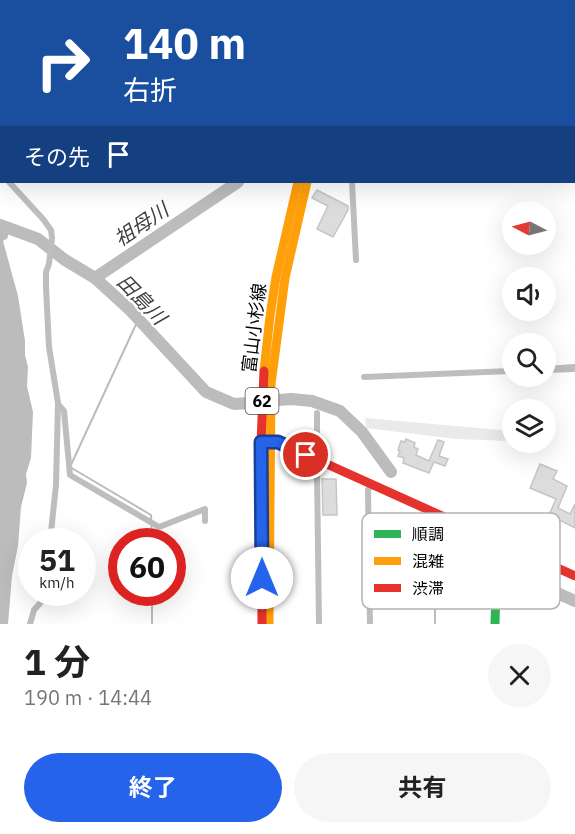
<!DOCTYPE html>
<html lang="ja">
<head>
<meta charset="utf-8">
<style>
  body { margin:0; font-family:"IBM Plex Sans","Noto Sans JP",sans-serif; background:#f6f6f6; color:#222; height:100vh; display:flex; flex-direction:column; font-size:22px; white-space:nowrap }
  * { box-sizing:border-box; margin:0 }
  p { font-size:20px; color:#767676 }
  .icon { flex:none; width:33px; height:33px; fill:none; stroke:currentColor; stroke-width:2; stroke-linecap:round; stroke-linejoin:round }
  .map { position:relative; height:624px; overflow:hidden }
  .sheet { display:flex; flex-direction:column; background:#fff; flex:1 }
  .sheet>* { flex:none }
  .banner { position:absolute; left:0px; top:0px; width:576px; height:183px; box-shadow:0 6px 24px #0002; background:#1a4fa0; color:#fff; overflow:hidden }
  .needle { width:39px; rotate:276deg }
  .controls { position:absolute; left:502px; top:201px; display:grid; gap:12px }
  .controls a { display:grid; place-items:center; width:54px; height:54px; border-radius:50%; background:#fff; box-shadow:0 6px 24px #0002; font-size:30px }
  .speed { position:absolute; left:18px; top:528px; display:flex; gap:12px; font-size:30px; font-weight:700; text-align:center }
  .speed>* { display:grid; place-content:center; width:78px; height:78px; border-radius:50%; background:#fff; box-shadow:0 6px 24px #0002; line-height:1 }
  .speed small { font-size:15px; font-weight:400 }
  .speed .limit { border:9px solid #d22; background:#fff; color:#111 }
  .pin { position:absolute; display:grid; place-items:center; width:51px; height:51px; color:#fff; margin:-26px; border:3px solid #fff; border-radius:50%; box-shadow:0 2px 6px #0007 }
  .me { position:absolute; width:66px; margin:-33px; rotate:0deg; stroke-linejoin:round; filter:drop-shadow(0 0 4px #0008) }
  .turn { display:flex; align-items:center; gap:21px; height:126px; padding:0 24px; font-size:27px }
  .turn .icon { width:78px; height:78px; stroke-width:2.5 }
  .turn b { display:block; font-size:42px; line-height:51px }
  .then { display:flex; align-items:center; height:57px; padding:0 24px; background:#0003; gap:12px; font-size:22px }
  .round { display:grid; place-items:center; flex:none; width:63px; height:63px; border-radius:32px; background:#f6f6f6 }
  .headline { display:flex; align-items:center; justify-content:space-between; height:102px; padding:0 24px }
  h1 { font-size:36px; font-weight:700; line-height:45px }
  .cta { display:flex; gap:12px; margin-top:auto; padding:12px 24px }
  .cta a { flex:1; height:69px; border-radius:36px; background:#2563eb; color:#fff; font-size:24px; font-weight:700; line-height:69px; text-align:center }
  .cta a+a { background:#f6f6f6; color:#222 }
  .map>svg:first-child { display:block }
</style>
</head>
<body>
<div class="map">
<svg width="575" height="624" viewBox="0 0 575 624">
  <rect width="100%" height="100%" fill="#fff"/>
  <!-- green -->
  <path fill="#eaeaea" d="M365 418 513 431V441L456 439 366 428Z"/>
  <!-- water -->
  <path fill="#bcbcbc" d="M0 224 10 230 7 239 4 240 3 241 18 296 25 341V355L28 367 27 386 33 412 31 458 26 474 27 483 21 507 18 546 12 576 8 624H0Z"/>
  <g fill="none" stroke-linecap="round" stroke-linejoin="round">
    <!-- stream -->
    <g stroke="#bcbcbc" stroke-width="2">
      <path d="M138 320 70 467 151 515 152 542"/>
      <path d="M546 367 575 365"/>
      <path d="M315 444V456"/>
      <path d="M433 536 435 552V624"/>
      <path d="M152 592V624"/>
    </g>
    <!-- river -->
    <g stroke="#bcbcbc" stroke-width="12">
      <path d="M574 16H575"/>
      <path d="M0 225 38 239 65 260 95 278 129 309 206 392 234 404 249 403"/>
      <path d="M95 278 238 182"/>
      <path d="M279 400 291 399 312 401 340 411 362 432 391 472"/>
      <path d="M423 520 433 536 575 601"/>
    </g>
  </g>
  <!-- building -->
  <g fill="#dcdcdc" stroke="#c5c5c5" stroke-width="1.5">
    <path d="M317 190 348 206V210L333 237 317 229 328 206 312 198Z"/>
    <path d="M406 439 415 443 414 447 418 449 416 455 429 461 438 440 444 442 439 456 448 459 445 466 434 462 429 473 403 463 404 458 398 456 400 451 398 450 401 441 405 442Z"/>
    <path d="M540 464 557 471 553 479 567 486 558 508 570 514 575 504V528L549 515 556 499 530 488Z"/>
    <path d="M322 479H336L337 515H323Z"/>
  </g>
  <g fill="none" stroke-linecap="round" stroke-linejoin="round">
    <!-- street-tunnel -->
    <path stroke="#d9d9d9" stroke-width="6" stroke-dasharray="6 3" stroke-linecap="butt" d="M317 471V445"/>
    <!-- street -->
    <g stroke="#bebebe" stroke-width="6">
      <path d="M154 0 158 2"/>
      <path d="M254 0 262 2"/>
      <path d="M242 2V0"/>
      <path d="M415 2 420 0"/>
      <path d="M0 35H2"/>
      <path d="M0 78 2 79"/>
      <path d="M574 147H575"/>
      <path d="M0 171 2 173"/>
      <path d="M9 182 43 219 51 230 52 238 49 264 46 272V287L49 347 58 403 56 485 50 542"/>
      <path d="M352 182 356 260"/>
      <path d="M546 370 575 369"/>
      <path d="M364 377 513 371"/>
      <path d="M58 404 64 411 70 475 159 527 205 509V521"/>
      <path d="M317 445V413"/>
      <path d="M317 471 319 624"/>
      <path d="M30 624 34 610 42 601 43 592"/>
      <path d="M370 624 368 490 372 484"/>
    </g>
    <!-- fast -->
    <path stroke="#30b455" stroke-width="9" d="M495 624 496 587 513 549"/>
    <!-- slow -->
    <g stroke="#ff9f0a" stroke-width="9">
      <path d="M352 0V2"/>
      <path d="M343 2 344 0"/>
      <path d="M264 371 270 316 276 277 298 182"/>
      <path d="M269 624 271 384 285 278 307 182"/>
    </g>
    <!-- jam -->
    <g stroke="#e5322d" stroke-width="9">
      <path d="M264 442H278L575 576"/>
      <path d="M262 624 261 443 264 371"/>
    </g>
  </g>
  <g fill="none" stroke-linecap="round" stroke-linejoin="round">
    <!-- route casing -->
    <g stroke="#184099" stroke-width="15">
      <path id="route" d="M262 578 261 442H278L306 455"/>
    </g>
    <!-- route -->
    <use href="#route" stroke="#2563eb" stroke-width="10"/>
  </g>
  <g text-anchor="middle" dominant-baseline="central" stroke-width="4.5" stroke-linejoin="round" paint-order="stroke">
    <!-- shield labels -->
    <rect fill="#fff" stroke="#4c4c4c" stroke-width="1.5" x="245.5" y="388" width="33" height="26" rx="4.5"/>
    <g font-size="16" font-weight="bold" fill="#000">
      <text x="262" y="401">62</text>
    </g>
    <!-- street labels -->
    <g font-size="18" fill="#000" stroke="#fff">
      <text transform="translate(254 328) rotate(-83)">富山小杉線</text>
    </g>
    <!-- water labels -->
    <g font-size="20" font-style="italic" fill="#404040" stroke="#fff">
      <text transform="translate(141 224) rotate(-34)">祖母川</text>
      <text transform="translate(142 299) rotate(46)">田島川</text>
    </g>
  </g>
  <!-- legend -->
  <rect x="362" y="513" width="198" height="96" rx="9" fill="#fff" stroke="#b2b2b2" stroke-width="1.5"/>
  <rect x="374" y="530" width="27" height="8" fill="#30b455"/>
  <rect x="374" y="557" width="27" height="8" fill="#ff9f0a"/>
  <rect x="374" y="584" width="27" height="8" fill="#e5322d"/>
  <g font-size="16" fill="#000">
    <text x="412" y="540">順調</text>
    <text x="412" y="567">混雑</text>
    <text x="412" y="594">渋滞</text>
  </g>
</svg>
<div class="controls">
<a><svg class="needle" viewBox="-14 -14 28 28"><path d="M0-13l5 13h-10z" fill="#e53935"/><path d="M0 13l5-13h-10z" fill="#767676"/></svg></a>
<a><svg class="icon" aria-label="sound" viewBox="0 0 24 24"><path d="M4 9h4l5-4v14l-5-4H4zM17 9q2 3 0 6"/></svg></a>
<a><svg class="icon" aria-label="search" viewBox="0 0 24 24"><circle cx="10" cy="10" r="6"/><path d="M15 15l6 6"/></svg></a>
<a><svg class="icon" aria-label="layers" viewBox="0 0 24 24"><path d="M12 4l9 5-9 5-9-5zM3 14l9 5 9-5"/></svg></a>
</div>
<div class="speed"><div>51<small>km/h</small></div><div class="limit">60</div></div>
<div class="pin" style="left:306px;top:455px;background:#d93025"><svg class="icon" aria-label="arrive" viewBox="0 0 24 24"><path d="M6 21V4h12l-3 4 3 4H6"/></svg></div>
<svg class="me" style="left:262px;top:578px" viewBox="-20 -20 40 40"><circle r="19" fill="#fff"/><path d="M0-13L10 11 0 6-10 11z" fill="#2563eb"/></svg>
<div class="banner">
<div class="turn"><svg class="icon" aria-label="right" viewBox="0 0 24 24"><path d="M7 20v-9h11M14 6l5 5-5 5"/></svg><div><b>140 m</b>右折</div></div>
<div class="then">その先<svg class="icon" aria-label="arrive" viewBox="0 0 24 24"><path d="M6 21V4h12l-3 4 3 4H6"/></svg></div>
</div>
</div>
<section class="sheet">
<div class="headline"><div><h1>1 分</h1><p>190 m · 14:44</p></div><a class="round"><svg class="icon" aria-label="close" viewBox="0 0 24 24"><path d="M6 6l12 12M18 6L6 18"/></svg></a></div>
<div class="cta"><a>終了</a><a>共有</a></div>
</section>
</body>
</html>
